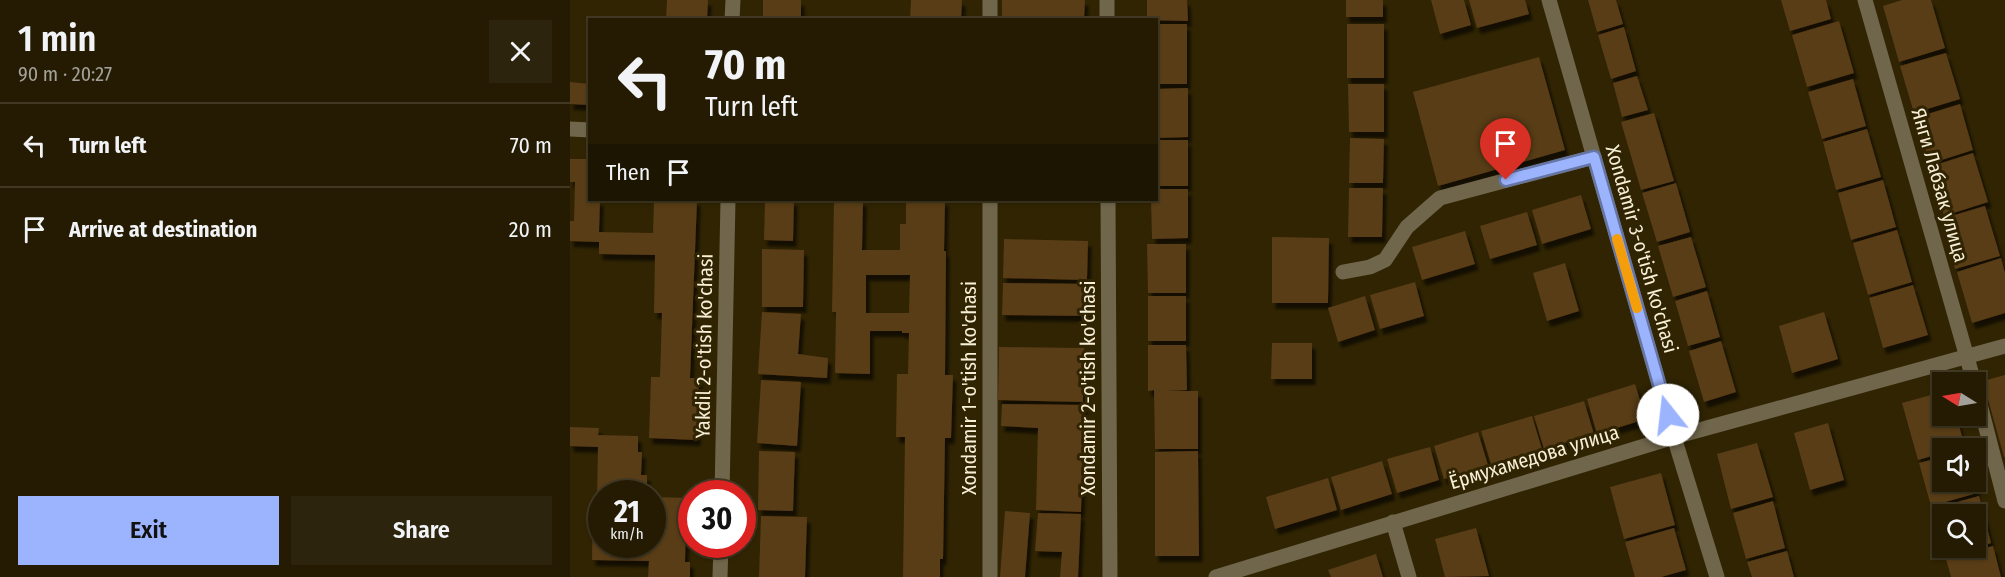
<!DOCTYPE html>
<html lang="en">
<head>
<meta charset="utf-8">
<style>
  body { margin:0; font-family:"Fira Sans Condensed",sans-serif; background:#2c240c; color:#f1f3f6; height:100vh; display:flex; flex-direction:column; font-size:22px; white-space:nowrap }
  * { box-sizing:border-box; margin:0 }
  p { font-size:20px; color:#a3a199 }
  .icon { flex:none; width:33px; height:33px; fill:none; stroke:currentColor; stroke-width:2; stroke-linecap:round; stroke-linejoin:round }
  .map { position:relative; flex:1; overflow:hidden }
  .details { display:flex; flex-direction:column; background:#241b02; width:570px }
  .details>* { flex:none }
  .banner { position:absolute; left:18px; top:18px; width:570px; height:183px; border-radius:0px; box-shadow:0 2px 4px #0004,0 0 0 2px #413924; background:#241b02; color:#f1f3f6; overflow:hidden }
  .needle { width:39px; rotate:281deg }
  .tools { position:absolute; left:1362px; top:372px; display:grid; gap:12px }
  .tools a { display:grid; place-items:center; width:54px; height:54px; border-radius:0px; background:#241b02; box-shadow:0 2px 4px #0004,0 0 0 2px #413924; font-size:30px }
  .speed { position:absolute; left:18px; top:480px; display:flex; gap:12px; font-size:30px; font-weight:700; text-align:center }
  .speed>* { display:grid; place-content:center; width:78px; height:78px; border-radius:50%; background:#241b02; box-shadow:0 2px 4px #0004,0 0 0 2px #413924; line-height:1 }
  .speed small { font-size:15px; font-weight:400 }
  .speed .limit { border:9px solid #d22; background:#fff; color:#111 }
  .pin { position:absolute; display:grid; place-items:center; width:51px; height:51px; color:#fff; margin:-62px -26px; border-radius:50% 50% 50% 0; rotate:-45deg; box-shadow:0 0 6px #0007 }
  .pin .icon { rotate:45deg }
  .me { position:absolute; width:66px; margin:-33px; rotate:344deg; stroke-linejoin:round; filter:drop-shadow(0 0 4px #0008) }
  .turn { display:flex; align-items:center; gap:21px; height:126px; padding:0 18px; font-size:27px }
  .turn .icon { width:78px; height:78px; stroke-width:2.5 }
  .turn b { display:block; font-size:42px; line-height:51px }
  .then { display:flex; align-items:center; height:57px; padding:0 18px; background:#0003; gap:12px; font-size:22px }
  .round { display:grid; place-items:center; flex:none; width:63px; height:63px; border-radius:0px; background:#2c240c }
  .headline { display:flex; align-items:center; justify-content:space-between; height:102px; padding:0 18px }
  h1 { font-size:36px; font-weight:600; line-height:45px }
  .action { display:flex; gap:12px; margin-top:auto; padding:12px 18px }
  .action a { flex:1; height:69px; border-radius:0px; background:#9cb4fd; color:#111; font-size:24px; font-weight:600; line-height:69px; text-align:center }
  .action a+a { background:#2c240c; color:#f1f3f6 }
  ul { padding:0; list-style:none }
  li { display:flex; align-items:center; gap:18px; height:84px; padding:0 18px; border-top:2px solid #413924 }
  li div { flex:1 }
  li b { display:block; font-size:22px }
  li em { font-style:normal }
  main { display:flex; flex:1; min-height:0 }
  .map>svg:first-child { display:block }
</style>
</head>
<body>
<main>
<section class="details">
<div class="headline"><div><h1>1 min</h1><p>90 m · 20:27</p></div><a class="round"><svg class="icon" aria-label="close" viewBox="0 0 24 24"><path d="M6 6l12 12M18 6L6 18"/></svg></a></div>
<ul>
<li><svg class="icon" aria-label="left" viewBox="0 0 24 24"><path d="M17 20v-9H6M10 6l-5 5 5 5"/></svg><div><b>Turn left</b></div><em>70 m</em></li>
<li><svg class="icon" aria-label="arrive" viewBox="0 0 24 24"><path d="M6 21V4h12l-3 4 3 4H6"/></svg><div><b>Arrive at destination</b></div><em>20 m</em></li>
</ul>
<div class="action"><a>Exit</a><a>Share</a></div>
</section>
<div class="map">
<svg width="1435" height="577" viewBox="0 0 1435 577">
  <defs>
    <filter id="shadow"><feDropShadow dx="3.5" dy="6" stdDeviation="1.5" flood-color="#0009"/></filter>
  </defs>
  <rect width="100%" height="100%" fill="#302402"/>
  <!-- building -->
  <g fill="#593c17" fill-rule="evenodd" filter="url(#shadow)">
    <path d="M97 0H138L137 20H96Z"/>
    <rect x="193" y="0" width="38" height="20"/>
    <path d="M341 0H392L391 20H340Z"/>
    <path d="M432 0H515L514 20H432Z"/>
    <path d="M577 0H617L618 21 577 20Z"/>
    <rect x="776" y="0" width="37" height="17"/>
    <path d="M861 0H894L901 25 870 34Z"/>
    <path d="M899 0H955L959 14 907 28Z"/>
    <path d="M1018 0H1046L1053 24 1027 32Z"/>
    <path d="M1211 0H1256L1261 19 1220 31Z"/>
    <path d="M1332 0H1361L1375 48 1329 62 1313 6Z"/>
    <path d="M1269 21 1284 73 1237 87 1222 35Z"/>
    <rect x="586" y="24" width="31" height="60"/>
    <rect x="777" y="24" width="37" height="54"/>
    <path d="M1054 27 1066 71 1041 79 1028 35Z"/>
    <path d="M1376 53 1390 99 1344 113 1330 66Z"/>
    <path d="M969 57 995 150 868 186 843 92Z"/>
    <path d="M1067 76 1078 110 1052 117 1043 83Z"/>
    <path d="M1283 79 1296 126 1252 139 1238 92Z"/>
    <path d="M0 82 20 84V105L0 104Z"/>
    <path d="M778 84H814V132H779Z"/>
    <path d="M618 88V137L586 138V89Z"/>
    <path d="M1390 104 1403 150 1359 164 1345 118Z"/>
    <path d="M1084 113 1104 181 1071 190 1051 122Z"/>
    <path d="M1297 129 1311 177 1266 190 1253 142Z"/>
    <path d="M780 138 814 139 813 183H779Z"/>
    <rect x="586" y="140" width="32" height="46"/>
    <path d="M1403 153 1418 202 1374 216 1359 167Z"/>
    <path d="M0 159H20V200H30L29 232 83 233 84 200H127L120 378H129L127 440 79 438 81 377H90L92 313H84L85 255 29 254V242L0 241V221H4L5 182H0Z"/>
    <path d="M1313 180 1326 227 1281 240 1268 193Z"/>
    <path d="M1106 183 1120 232 1087 242 1072 193Z"/>
    <path d="M779 188H813L812 237H778Z"/>
    <path d="M586 189H618V238L582 239 581 200H586Z"/>
    <path d="M1011 195 1021 229 972 244 962 210Z"/>
    <path d="M195 200H224L223 241 194 240Z"/>
    <path d="M264 200H293L292 250H330V224H336V200H375L374 251H376L375 375H383L381 438H375L373 559H370V577H333L335 437H326L327 374H338L339 333H332V331H300V374L265 373 266 312H262ZM296 275H340L339 313H296Z"/>
    <path d="M1415 206 1430 256 1385 269 1371 219Z"/>
    <path d="M957 212 967 245 920 259 910 226Z"/>
    <path d="M1327 230 1342 282 1298 295 1283 243Z"/>
    <path d="M895 231 905 264 852 280 842 247Z"/>
    <path d="M702 237 759 238 758 303H702Z"/>
    <path d="M1121 237 1136 287 1103 297 1088 246Z"/>
    <path d="M434 239 518 241 517 280 433 278Z"/>
    <path d="M577 244H616V293H578Z"/>
    <path d="M192 249 234 250 233 307H192Z"/>
    <path d="M1431 258 1435 273V313L1402 323 1387 272Z"/>
    <path d="M995 263 1009 311 977 321 963 273Z"/>
    <path d="M845 282 854 316 810 329 800 295Z"/>
    <path d="M433 283 520 284 519 316 432 315Z"/>
    <path d="M1343 285 1358 335 1313 348 1299 298Z"/>
    <path d="M1137 291 1150 337 1118 346 1105 301Z"/>
    <rect x="578" y="296" width="38" height="45"/>
    <path d="M795 296 805 330 768 342 758 308Z"/>
    <path d="M192 312 231 314 228 354 258 358 257 378 188 374Z"/>
    <path d="M1254 312 1268 359 1222 373 1209 326Z"/>
    <path d="M1151 341 1166 392 1134 402 1119 351Z"/>
    <path d="M702 343H742V379H701Z"/>
    <path d="M578 345H616L617 390 597 391H628V449H585L584 390 578 391Z"/>
    <path d="M429 347 514 348 513 402 428 400Z"/>
    <path d="M1435 375V457H1434L1413 381Z"/>
    <path d="M191 380 231 382 227 446 187 443Z"/>
    <path d="M1065 384 1076 419 1027 434 1017 399Z"/>
    <path d="M1372 392V416H1386L1395 446 1372 448V453L1348 460 1332 403Z"/>
    <path d="M1014 401 1024 434 974 449 964 416Z"/>
    <path d="M432 404 514 405 511 512 466 510 468 428 431 426Z"/>
    <path d="M962 416 972 449 921 464 911 431Z"/>
    <path d="M1258 423 1274 480 1240 490 1224 433Z"/>
    <path d="M0 427 29 428 28 435 68 436V452H72L71 475H77V494H32V544H50V552L78 553V544H82V497L120 498V519H116L115 562H120V577H78L79 561 22 560 23 499H27L28 447 0 446Z"/>
    <path d="M908 432 918 465 874 479 864 446Z"/>
    <path d="M1187 443 1203 497 1161 509 1147 454Z"/>
    <path d="M860 447 869 480 827 493 817 459Z"/>
    <path d="M189 451 225 452 223 511 188 510Z"/>
    <path d="M628 451 629 556H585V452Z"/>
    <path d="M1372 457V482H1404L1407 493 1361 506 1349 463Z"/>
    <path d="M812 461 822 494 771 510 761 477Z"/>
    <path d="M1091 473 1105 525 1054 539 1040 487Z"/>
    <path d="M758 478 767 510 705 529 696 497Z"/>
    <path d="M1409 496 1421 543 1406 548V514H1372V544L1362 509Z"/>
    <path d="M1203 501 1215 548 1176 559 1163 513Z"/>
    <path d="M435 511 460 513 455 577H430Z"/>
    <path d="M468 513 511 514 508 577H490L492 552 465 551Z"/>
    <path d="M191 516 237 517 235 577H189Z"/>
    <path d="M906 528 919 576 875 577 865 539Z"/>
    <path d="M1104 528 1116 570 1091 577H1065L1055 542Z"/>
    <path d="M1423 546 1431 577H1381L1376 559Z"/>
    <path d="M1373 548H1405L1375 556Z"/>
    <path d="M1217 551 1224 577H1182L1177 562Z"/>
    <path d="M806 554 813 577H761L758 570Z"/>
  </g>
  <g fill="none" stroke-linecap="round" stroke-linejoin="round">
    <!-- minor -->
    <g stroke="#70664b" stroke-width="15">
      <path d="M420 0V20"/>
      <path d="M537 0V20"/>
      <path d="M979 0 1104 437 1147 577"/>
      <path d="M1295 0 1404 382"/>
      <path d="M162 20 163 0"/>
      <path d="M0 129 20 130"/>
      <path d="M538 200 540 577"/>
      <path d="M773 272 800 267 815 260 837 227 870 198 1024 157"/>
      <path d="M1406 389 1435 501"/>
      <path d="M152 494 158 200"/>
      <path d="M823 522 839 577"/>
      <path d="M150 577 151 544"/>
      <path d="M420 577V200"/>
      <path d="M646 577 1104 437 1435 346"/>
    </g>
  </g>
  <g fill="none" stroke-linecap="round" stroke-linejoin="round">
    <!-- route casing -->
    <g stroke="#6575a4" stroke-width="15">
      <path id="route" d="M936 180 1024 157 1098 415"/>
    </g>
    <!-- route -->
    <use href="#route" stroke="#9cb4fd" stroke-width="10"/>
    <!-- slow -->
    <path stroke="#f59e0b" stroke-width="10" d="M1047 239 1067 308"/>
  </g>
  <g text-anchor="middle" dominant-baseline="central" stroke-width="6" stroke-linejoin="round" paint-order="stroke">
    <!-- street labels -->
    <g font-size="20" fill="#f8efd7" stroke="#302402">
      <text transform="translate(1370 185) rotate(74)">Янги Лабзак улица</text>
      <text transform="translate(1072 249) rotate(74)">Xondamir 3-o'tish ko'chasi</text>
      <text transform="translate(134 346) rotate(-89)">Yakdil 2-o'tish ko'chasi</text>
      <text transform="translate(399 388) rotate(-90)">Xondamir 1-o'tish ko'chasi</text>
      <text transform="translate(518 388) rotate(-90)">Xondamir 2-o'tish ko'chasi</text>
      <text transform="translate(964 457) rotate(-17)">Ёрмухамедова улица</text>
    </g>
  </g>
</svg>
<div class="tools">
<a><svg class="needle" viewBox="-14 -14 28 28"><path d="M0-13l5 13h-10z" fill="#e53935"/><path d="M0 13l5-13h-10z" fill="#a3a199"/></svg></a>
<a><svg class="icon" aria-label="sound" viewBox="0 0 24 24"><path d="M4 9h4l5-4v14l-5-4H4zM17 9q2 3 0 6"/></svg></a>
<a><svg class="icon" aria-label="search" viewBox="0 0 24 24"><circle cx="10" cy="10" r="6"/><path d="M15 15l6 6"/></svg></a>
</div>
<div class="speed"><div>21<small>km/h</small></div><div class="limit">30</div></div>
<div class="pin" style="left:936px;top:180px;background:#d93025"><svg class="icon" aria-label="arrive" viewBox="0 0 24 24"><path d="M6 21V4h12l-3 4 3 4H6"/></svg></div>
<svg class="me" style="left:1098px;top:415px" viewBox="-20 -20 40 40"><circle r="19" fill="#fff"/><path d="M0-13L10 11 0 6-10 11z" fill="#9cb4fd"/></svg>
<div class="banner">
<div class="turn"><svg class="icon" aria-label="left" viewBox="0 0 24 24"><path d="M17 20v-9H6M10 6l-5 5 5 5"/></svg><div><b>70 m</b>Turn left</div></div>
<div class="then">Then<svg class="icon" aria-label="arrive" viewBox="0 0 24 24"><path d="M6 21V4h12l-3 4 3 4H6"/></svg></div>
</div>
</div>
</main>
</body>
</html>
